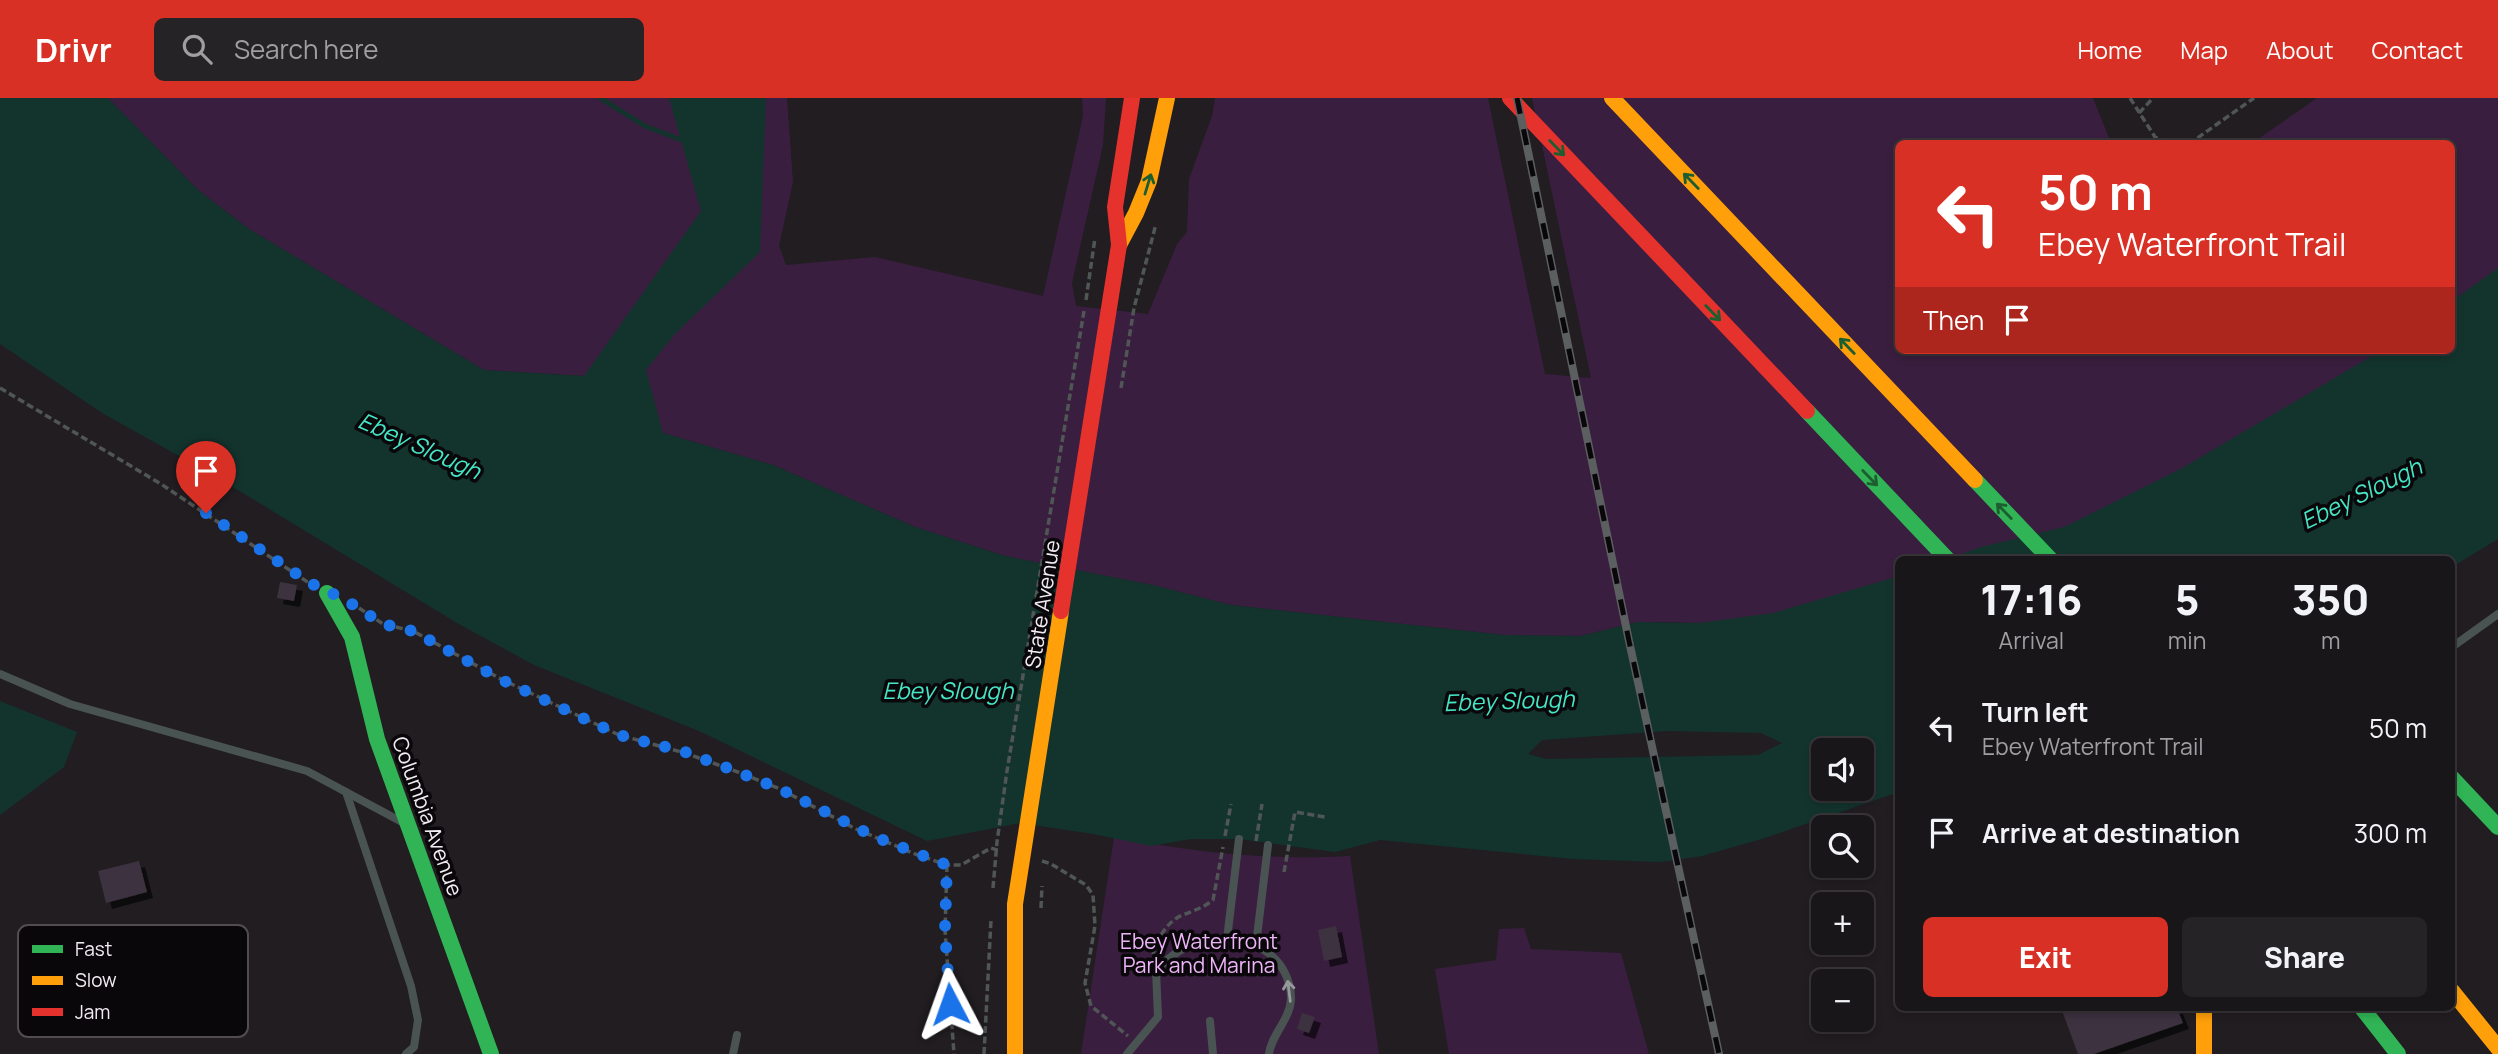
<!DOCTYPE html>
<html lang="en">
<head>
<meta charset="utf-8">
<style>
  body { margin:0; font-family:Manrope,sans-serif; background:#262326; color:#f1f3f6; height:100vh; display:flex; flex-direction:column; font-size:26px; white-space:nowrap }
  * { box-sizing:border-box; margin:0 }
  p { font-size:23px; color:#9f9fa2 }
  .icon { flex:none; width:38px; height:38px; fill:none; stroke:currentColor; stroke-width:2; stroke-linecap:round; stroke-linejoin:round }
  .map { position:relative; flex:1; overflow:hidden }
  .side { position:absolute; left:1895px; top:458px; width:560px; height:455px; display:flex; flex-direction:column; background:#191619; border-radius:10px; box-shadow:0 4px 10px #0003,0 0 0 2px #373538 }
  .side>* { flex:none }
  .guide { position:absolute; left:1895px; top:42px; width:560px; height:214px; border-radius:10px; box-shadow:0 4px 10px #0003,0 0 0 2px #373538; background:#d93025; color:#fff; overflow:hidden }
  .controls { position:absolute; left:1811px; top:640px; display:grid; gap:14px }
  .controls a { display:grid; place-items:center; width:63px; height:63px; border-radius:10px; background:#191619; box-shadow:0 4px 10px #0003,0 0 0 2px #373538; font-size:35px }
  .pin { position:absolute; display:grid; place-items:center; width:60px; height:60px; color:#fff; margin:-72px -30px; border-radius:50% 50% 50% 0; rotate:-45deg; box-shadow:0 0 7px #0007 }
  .pin .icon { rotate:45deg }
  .me { position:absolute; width:77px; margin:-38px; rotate:356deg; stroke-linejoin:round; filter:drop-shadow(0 0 5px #0008) }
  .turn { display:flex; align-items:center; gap:24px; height:147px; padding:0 28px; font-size:32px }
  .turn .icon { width:91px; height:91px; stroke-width:2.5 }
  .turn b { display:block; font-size:49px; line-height:60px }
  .then { display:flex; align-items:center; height:66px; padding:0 28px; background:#0003; gap:14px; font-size:26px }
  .eta { display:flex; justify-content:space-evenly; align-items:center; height:119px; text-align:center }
  .eta b { font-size:42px; font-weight:800; line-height:49px }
  .primary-button { display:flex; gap:14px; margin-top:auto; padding:14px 28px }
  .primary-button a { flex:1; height:80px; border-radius:10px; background:#d93025; color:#fff; font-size:28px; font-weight:800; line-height:80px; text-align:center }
  .primary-button a+a { background:#262326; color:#f1f3f6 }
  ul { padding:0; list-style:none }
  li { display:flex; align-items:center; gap:21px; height:105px; padding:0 28px }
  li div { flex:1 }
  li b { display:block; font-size:26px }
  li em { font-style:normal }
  header { display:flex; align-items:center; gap:42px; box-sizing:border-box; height:98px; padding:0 35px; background:#d93025; color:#fff }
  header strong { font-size:33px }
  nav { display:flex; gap:38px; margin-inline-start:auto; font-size:24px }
  .search { width:490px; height:63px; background:#262326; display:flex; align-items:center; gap:18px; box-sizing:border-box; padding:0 24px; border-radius:10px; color:#9f9fa2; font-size:26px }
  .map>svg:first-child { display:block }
</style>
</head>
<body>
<header>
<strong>Drivr</strong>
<div class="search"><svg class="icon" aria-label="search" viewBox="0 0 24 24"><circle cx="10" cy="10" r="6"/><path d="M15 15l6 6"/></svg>Search here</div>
<nav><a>Home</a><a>Map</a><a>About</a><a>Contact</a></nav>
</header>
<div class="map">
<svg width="2498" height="956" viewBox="0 0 2498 956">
  <defs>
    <filter id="shadow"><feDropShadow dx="6" dy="6" stdDeviation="0" flood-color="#0009"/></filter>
  </defs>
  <rect width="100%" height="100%" fill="#211d21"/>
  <!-- green -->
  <g fill="#3a1e3f">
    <path d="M108 0H787L793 84 779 148 786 167 875 159 1043 198 1083 18 1082 0H1106L1103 47 1072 185 1076 208 1148 216 1177 146 1187 134 1189 81 1212 18 1215 0H1488L1545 276 1591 280 1532 0H2093L2111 45 1899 46V252H2415L2011 462H1899V494L1815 518 1699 525 1638 524 1580 538 1504 537 1231 507 1153 487 1005 458 915 429 773 367 663 335 584 278 484 272 249 131 198 92Z"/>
    <path d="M2317 0H2498V197L2452 228V46H2251Z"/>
    <path d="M1114 739C1193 754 1270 763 1350 758L1379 956H1081Z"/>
    <path d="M1524 830 1531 851 1621 855 1649 956H1449L1435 871 1496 862 1499 831Z"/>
  </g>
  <!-- water -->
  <g fill="#13342d" fill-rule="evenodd">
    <path d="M0 0H108L198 92 249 131 484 272 584 278 701 113 669 0H766L760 154 674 237 646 272 663 335 773 367 915 429 1005 458 1153 487 1231 507 1504 537 1580 538 1638 524 1699 525 1773 515 1899 478V694L1765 740 1702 758 1660 764 1573 761 1380 742 1335 754 1239 741H1191L1151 748 1093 736 1020 725 927 743 699 633 534 567 457 525 213 377 102 315 0 246ZM1824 653H1862V691H1824Z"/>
    <path d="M2498 170V441L2452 469V462H1944L1981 449 2064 429 2182 370 2382 252H2452V203Z"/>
    <path d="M0 603 77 634 64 669 0 717Z"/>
  </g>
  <!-- pier -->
  <path fill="#211d21" d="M1667 633 1761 635 1782 645 1758 657 1546 661 1528 656 1542 642Z"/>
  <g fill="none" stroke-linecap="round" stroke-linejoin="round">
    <!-- stream -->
    <path stroke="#13342d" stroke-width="5" d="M600 0 645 28 687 44"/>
  </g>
  <!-- building -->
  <g fill="#3d313f" filter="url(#shadow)">
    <path d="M280 484 297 487 294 503 277 500Z"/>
    <path d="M139 763 147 794 106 805 98 773Z"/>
    <path d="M1336 828 1342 859 1324 863 1318 832Z"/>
    <path d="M2061 910H2177L2183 925 2094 956H2078Z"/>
    <path d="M1302 915 1315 919 1309 935 1297 931Z"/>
  </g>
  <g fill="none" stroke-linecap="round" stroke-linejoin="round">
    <!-- path -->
    <g stroke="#505655" stroke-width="3.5" stroke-dasharray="7 3.5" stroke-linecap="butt">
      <path d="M2130 0 2155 39 2172 46"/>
      <path d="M2139 15 2153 0"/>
      <path d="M2189 46 2254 0"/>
      <path d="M1086 202 1095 140"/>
      <path d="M0 290 161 386 312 487"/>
      <path d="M1121 290 1134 210 1156 126"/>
      <path d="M359 510 383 526 413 533 501 581 619 637 685 655 738 674 780 691 856 731 915 756 947 767H961L991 750 1001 753"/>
      <path d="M1225 738 1231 706"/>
      <path d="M1256 743 1262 706"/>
      <path d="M1042 763 1051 766 1086 787 1093 797 1095 828 1085 885 1091 908 1128 938"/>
      <path d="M947 767 945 832 954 956"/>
      <path d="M1284 774 1295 714 1325 719"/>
      <path d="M993 790 997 744 1007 673 1084 213"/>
      <path d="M1041 810 1042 788"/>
      <path d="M1153 856C1157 841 1168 822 1183 817 1195 812 1203 810 1213 802L1223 749"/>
      <path d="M984 956 991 822"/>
    </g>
    <!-- lane -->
    <g stroke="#495452" stroke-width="8">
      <path d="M2452 549 2498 516"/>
      <path d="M0 576 70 606 307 673 346 694 411 888 418 922 414 949 406 956"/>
      <path d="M346 694 402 724"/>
      <path d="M1227 841 1239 741"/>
      <path d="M1256 847 1268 747"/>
      <path d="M1210 923 1213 956"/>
      <path d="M733 956 737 937"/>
      <path d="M1127 956 1158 919 1156 872C1170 858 1186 846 1206 842 1246 833 1291 857 1291 901 1290 922 1271 937 1269 956"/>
    </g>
    <!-- fast -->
    <g stroke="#30b455" stroke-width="16">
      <path d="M1807 313 1948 462"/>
      <path d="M1975 382 2051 462"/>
      <path d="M327 495 352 539 377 641 491 956"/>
      <path d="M2452 680 2498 729"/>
      <path d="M2362 910 2398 956"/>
    </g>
    <!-- slow -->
    <g stroke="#ff9f0a" stroke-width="16">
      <path d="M1612 0 1975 382"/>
      <path d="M1119 147 1136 115 1149 83 1167 0"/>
      <path d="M2452 893 2498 950"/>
      <path d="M2204 910V956"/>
      <path d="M1015 956V806L1061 513"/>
    </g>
    <!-- jam -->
    <g stroke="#e5322d" stroke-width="16">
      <path d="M1510 0 1807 313"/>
      <path d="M1061 513 1119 147 1115 109 1132 0"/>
    </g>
    <!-- rail casing -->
    <g stroke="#5b5f5f" stroke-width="8">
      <path id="rail" d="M1517 0 1629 543 1719 956"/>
    </g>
    <!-- rail -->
    <use href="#rail" stroke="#0a070a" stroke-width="5" stroke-dasharray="16" stroke-linecap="butt"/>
  </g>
  <!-- one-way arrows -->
  <defs><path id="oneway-shaft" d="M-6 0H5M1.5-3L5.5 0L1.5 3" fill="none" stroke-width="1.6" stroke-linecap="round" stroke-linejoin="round" transform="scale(1.75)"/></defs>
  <g stroke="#1d5e30">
    <use href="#oneway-shaft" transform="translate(1557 50) rotate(46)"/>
    <use href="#oneway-shaft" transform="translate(1691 83) rotate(-134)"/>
    <use href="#oneway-shaft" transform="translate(1148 86) rotate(-73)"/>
    <use href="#oneway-shaft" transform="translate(1713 215) rotate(46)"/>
    <use href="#oneway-shaft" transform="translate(1847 248) rotate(-134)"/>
    <use href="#oneway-shaft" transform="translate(1870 380) rotate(46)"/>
    <use href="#oneway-shaft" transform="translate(2004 413) rotate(-134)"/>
  </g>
  <use stroke="#95999a" href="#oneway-shaft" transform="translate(1289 893) rotate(-97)"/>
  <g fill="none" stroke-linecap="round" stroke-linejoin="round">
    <!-- route -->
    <path stroke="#1a73e8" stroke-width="12" stroke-dasharray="0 21.6" d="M206 415 310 485 344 501 383 526 413 533 500 581 619 637 685 654 738 674 780 691 873 738 947 767 945 832 950 906"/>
  </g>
  <g text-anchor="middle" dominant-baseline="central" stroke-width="7" stroke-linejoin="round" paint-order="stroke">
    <!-- street labels -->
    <g font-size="21" fill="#f2edf3" stroke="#0a070a">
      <text transform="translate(1042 506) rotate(-81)">State Avenue</text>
      <text transform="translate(428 718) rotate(70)">Columbia Avenue</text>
    </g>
    <!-- park labels -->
    <g font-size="21" fill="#eeb4f8" stroke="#0a070a">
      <text x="1199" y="843">Ebey Waterfront<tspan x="1199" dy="24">Park and Marina</tspan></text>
    </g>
    <!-- water labels -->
    <g font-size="23" font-style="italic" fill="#44e6c5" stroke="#0a070a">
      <text transform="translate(420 347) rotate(24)">Ebey Slough</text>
      <text transform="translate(2361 395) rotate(-26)">Ebey Slough</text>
      <text x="948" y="592">Ebey Slough</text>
      <text transform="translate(1509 602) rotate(-2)">Ebey Slough</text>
    </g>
  </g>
  <!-- legend -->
  <rect x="18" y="827" width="230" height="112" rx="10" fill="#0a070a" stroke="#504c50" stroke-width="2"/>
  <rect x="32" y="847" width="31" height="8" fill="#30b455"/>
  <rect x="32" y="878" width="31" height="9" fill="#ff9f0a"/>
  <rect x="32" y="910" width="31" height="8" fill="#e5322d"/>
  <g font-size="19" fill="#f2edf3">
    <text x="75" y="858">Fast</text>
    <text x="75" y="889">Slow</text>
    <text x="75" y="921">Jam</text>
  </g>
</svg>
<div class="controls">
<a><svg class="icon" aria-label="sound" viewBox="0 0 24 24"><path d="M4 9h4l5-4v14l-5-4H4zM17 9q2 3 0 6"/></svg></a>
<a><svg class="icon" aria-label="search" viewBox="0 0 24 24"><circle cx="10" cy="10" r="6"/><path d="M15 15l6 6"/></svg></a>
<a>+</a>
<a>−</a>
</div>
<div class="pin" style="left:206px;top:415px;background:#d93025"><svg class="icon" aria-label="arrive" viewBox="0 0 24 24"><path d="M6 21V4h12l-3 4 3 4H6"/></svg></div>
<svg class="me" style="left:950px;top:906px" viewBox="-20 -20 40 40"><path d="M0-17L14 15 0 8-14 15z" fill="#1a73e8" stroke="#fff" stroke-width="4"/></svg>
<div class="guide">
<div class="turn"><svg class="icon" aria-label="left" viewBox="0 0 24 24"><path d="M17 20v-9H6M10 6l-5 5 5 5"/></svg><div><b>50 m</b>Ebey Waterfront Trail</div></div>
<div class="then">Then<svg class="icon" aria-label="arrive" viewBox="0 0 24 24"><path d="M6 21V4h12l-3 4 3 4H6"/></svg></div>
</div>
<section class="side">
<div class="eta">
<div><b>17:16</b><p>Arrival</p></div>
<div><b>5</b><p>min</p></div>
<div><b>350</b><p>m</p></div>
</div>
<ul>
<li><svg class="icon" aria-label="left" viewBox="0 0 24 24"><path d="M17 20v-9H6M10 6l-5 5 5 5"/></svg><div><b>Turn left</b><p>Ebey Waterfront Trail</p></div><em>50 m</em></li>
<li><svg class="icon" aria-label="arrive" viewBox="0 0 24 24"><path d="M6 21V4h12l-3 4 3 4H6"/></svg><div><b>Arrive at destination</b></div><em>300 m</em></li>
</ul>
<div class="primary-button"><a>Exit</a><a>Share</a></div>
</section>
</div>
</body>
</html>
